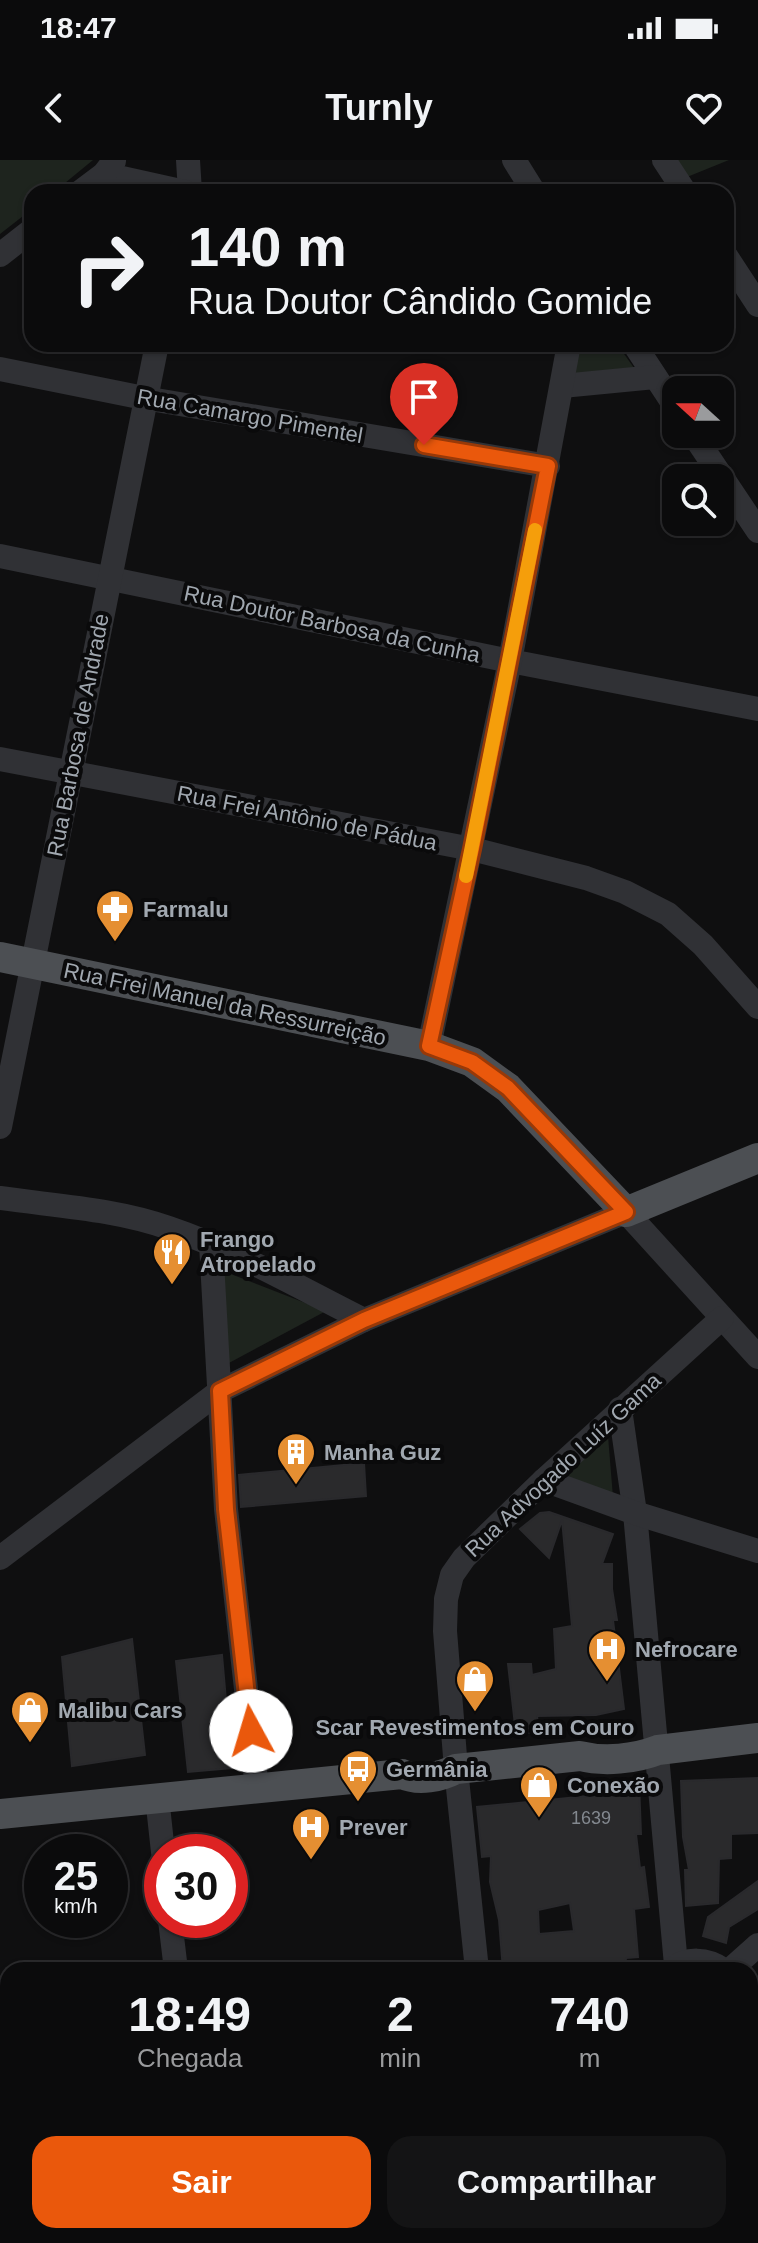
<!DOCTYPE html>
<html lang="pt">
<head>
<meta charset="utf-8">
<style>
  body { margin:0; font-family:Arial,sans-serif; background:#141415; color:#f1f3f6; height:100vh; display:flex; flex-direction:column; font-size:30px; white-space:nowrap }
  * { box-sizing:border-box; margin:0 }
  p { font-size:26px; color:#9a9b9d }
  .icon { flex:none; width:44px; height:44px; fill:none; stroke:currentColor; stroke-width:2; stroke-linecap:round; stroke-linejoin:round }
  .map { position:relative; flex:1; overflow:hidden }
  .panel { position:absolute; left:0px; top:1802px; width:758px; height:282px; display:flex; flex-direction:column; background:#0b0b0c; border-radius:24px 24px 0 0; box-shadow:0 2px 6px #0004,0 0 0 2px #2b2b2d }
  .panel>* { flex:none }
  .guide { position:absolute; left:24px; top:24px; width:710px; height:168px; border-radius:24px; box-shadow:0 2px 6px #0004,0 0 0 2px #2b2b2d; background:#0b0b0c; color:#f1f3f6; overflow:hidden }
  .needle { width:52px; rotate:291deg }
  .fabs { position:absolute; left:662px; top:216px; display:grid; gap:16px }
  .fabs a { display:grid; place-items:center; width:72px; height:72px; border-radius:16px; background:#0b0b0c; box-shadow:0 2px 6px #0004,0 0 0 2px #2b2b2d; font-size:40px }
  .speed { position:absolute; left:24px; top:1674px; display:flex; gap:16px; font-size:40px; font-weight:700; text-align:center }
  .speed>* { display:grid; place-content:center; width:104px; height:104px; border-radius:50%; background:#0b0b0c; box-shadow:0 2px 6px #0004,0 0 0 2px #2b2b2d; line-height:1 }
  .speed small { font-size:20px; font-weight:400 }
  .speed .limit { border:12px solid #d22; background:#fff; color:#111 }
  .pin { position:absolute; display:grid; place-items:center; width:68px; height:68px; color:#fff; margin:-82px -34px; border-radius:50% 50% 50% 0; rotate:-45deg; box-shadow:0 0 8px #0007 }
  .pin .icon { rotate:45deg }
  .me { position:absolute; width:88px; margin:-44px; rotate:354deg; stroke-linejoin:round; filter:drop-shadow(0 0 6px #0008) }
  .turn { display:flex; align-items:center; gap:28px; height:168px; padding:0 32px; font-size:36px }
  .turn .icon { width:104px; height:104px; stroke-width:2.5 }
  .turn b { display:block; font-size:56px; line-height:68px }
  .eta { display:flex; justify-content:space-evenly; align-items:center; height:136px; text-align:center }
  .eta b { font-size:48px; font-weight:700; line-height:56px }
  .action { display:flex; gap:16px; margin-top:auto; padding:16px 32px }
  .action a { flex:1; height:92px; border-radius:24px; background:#ea580c; color:#fff; font-size:32px; font-weight:700; line-height:92px; text-align:center }
  .action a+a { background:#141415; color:#f1f3f6 }
  .status { display:flex; justify-content:space-between; align-items:center; height:56px; padding:0 40px; background:#0b0b0c; direction:ltr }
  .status svg { height:22px; fill:currentColor }
  header { display:flex; justify-content:space-between; align-items:center; height:104px; padding:0 32px; background:#0b0b0c; font-size:36px; font-weight:700 }
  .map>svg:first-child { display:block }
</style>
</head>
<body>
<div class="status"><b>18:47</b><svg viewBox="0 0 49 12"><path d="M0 12V9h3v3zM5 12V6h3v6zM10 12V3h3v9zM15 12V0h3v12zM26 1h20v11H26zM47 4h2v5h-2z"/></svg></div>
<header><svg class="icon" aria-label="back" viewBox="0 0 24 24"><path d="M15 5l-7 7 7 7"/></svg>Turnly<svg class="icon" aria-label="heart" viewBox="0 0 24 24"><path d="M12 20l-8-8c-3-5 5-10 8-4 3-6 11-1 8 4z"/></svg></header>
<div class="map">
<svg width="758" height="2083" viewBox="0 0 758 2083">
  <rect width="100%" height="100%" fill="#0f0f10"/>
  <!-- green -->
  <g fill="#1e241e">
    <path d="M0 0H93L54 32H32V49L0 74Z"/>
    <path d="M675 0H729L687 17Z"/>
    <path d="M571 184H617L634 208 566 220Z"/>
    <path d="M218 1109 326 1151 227 1204Z"/>
    <path d="M608 1276 613 1337 563 1316Z"/>
  </g>
  <!-- building -->
  <g fill="#2a2a2c" stroke="#29292c" stroke-width="2" fill-rule="evenodd">
    <path d="M364 1303 366 1336 241 1347 239 1315Z"/>
    <path d="M549 1352 613 1374 602 1404H612V1429L617 1460H613L624 1549 596 1555 537 1556 539 1572 516 1574 508 1504H531L532 1515 556 1509 554 1469 572 1466 562 1360 549 1398 520 1369 540 1353Z"/>
    <path d="M132 1479 145 1595 72 1606 62 1497Z"/>
    <path d="M222 1495 232 1608 188 1612 176 1501Z"/>
    <path d="M758 1618V1673L731 1674V1698L719 1699 718 1743 686 1746 685 1710H689L683 1677 681 1621Z"/>
    <path d="M639 1622 641 1674H636L640 1708 644 1707 649 1747 634 1749 638 1797 626 1798 625 1810H503L499 1760 490 1722 491 1696 482 1697 477 1647 618 1633 619 1624ZM570 1743 574 1771 539 1774 538 1750Z"/>
    <path d="M758 1721V1749L729 1767 726 1783 703 1776 708 1757Z"/>
  </g>
  <g fill="none" stroke-linecap="round" stroke-linejoin="round">
    <!-- minor -->
    <g stroke="#303135" stroke-width="24">
      <path d="M188 0 190 32"/>
      <path d="M514 0 534 32"/>
      <path d="M664 0 685 32"/>
      <path d="M104 14 185 32"/>
      <path d="M80 32 104 14 114 1"/>
      <path d="M0 95 32 70"/>
      <path d="M726 96 758 145"/>
      <path d="M634 184 676 248"/>
      <path d="M0 209 144 238 548 306"/>
      <path d="M562 226 655 217"/>
      <path d="M693 274 758 371"/>
      <path d="M0 396 510 501 758 549"/>
      <path d="M0 599 472 689 586 718 625 732 668 754 703 785 758 847"/>
      <path d="M429 886 510 501 569 184"/>
      <path d="M0 967 157 184"/>
      <path d="M0 1038C56 1046 116 1049 169 1068 237 1091 300 1128 364 1160"/>
      <path d="M211 1084 226 1349 257 1628"/>
      <path d="M620 1249 635 1353 676 1805"/>
      <path d="M544 1320 635 1353 758 1391"/>
      <path d="M0 1398 220 1231 364 1160 626 1052 758 1197"/>
      <path d="M157 1637 163 1692"/>
      <path d="M170 1760 176 1810"/>
      <path d="M477 1810 456 1609 445 1471 446 1439 452 1415 464 1398 544 1320 722 1158"/>
      <path d="M671 1810C687 1797 707 1798 724 1810"/>
      <path d="M730 1810 758 1785"/>
      <path d="M750 1900 758 1909"/>
      <path d="M252 2076 258 2083"/>
      <path d="M580 2076 587 2083"/>
      <path d="M186 2083 188 2076"/>
      <path d="M429 2083 437 2076"/>
    </g>
    <!-- major -->
    <g stroke="#4c4f53" stroke-width="30">
      <path d="M0 797 429 886 472 902 508 928 626 1052 758 998"/>
      <path d="M0 1654 402 1614C419 1622 440 1617 456 1609L580 1596C604 1602 635 1599 658 1590L758 1578"/>
    </g>
  </g>
  <g fill="none" stroke-linecap="round" stroke-linejoin="round">
    <!-- route casing -->
    <g stroke="#983908" stroke-width="20">
      <path id="route" d="M251 1571 226 1349 220 1231 364 1160 626 1052 508 928 472 902 429 886 472 689 548 306 424 285"/>
    </g>
    <!-- route -->
    <use href="#route" stroke="#ea580c" stroke-width="14"/>
    <!-- slow -->
    <path stroke="#f59e0b" stroke-width="14" d="M466 716 535 370"/>
  </g>
  <!-- icons -->
  <defs>
    <g id="pharmacy-pin" transform="scale(2)"><path d="M0 17L-7.5 6A9.5 9.5 0 1 1 7.5 6Z" fill="#e58f32" stroke="#0a0a0b"/><path d="M-2-6h4v4h4v4h-4v4h-4v-4h-4v-4h4Z" fill="#fff"/></g>
    <g id="restaurant-pin" transform="scale(2)"><path d="M0 17L-7.5 6A9.5 9.5 0 1 1 7.5 6Z" fill="#e58f32" stroke="#0a0a0b"/><path d="M-5-6h1v4h1v-4h1v4h1v-4h1v5L-1.5 .5V6h-2V.5L-5-1ZM5-6V6H3V1.5H1.5Q1.5-4 5-6Z" fill="#fff"/></g>
    <g id="building-pin" transform="scale(2)"><path d="M0 17L-7.5 6A9.5 9.5 0 1 1 7.5 6Z" fill="#e58f32" stroke="#0a0a0b"/><path d="M-4-6H4V6H1V3H-1V6H-4ZM-2.5-4.3h1.7v1.8h-1.7ZM.8-4.3h1.7v1.8H.8ZM-2.5-1h1.7V.8h-1.7ZM.8-1h1.7V.8H.8Z" fill="#fff"/></g>
    <g id="hospital-pin" transform="scale(2)"><path d="M0 17L-7.5 6A9.5 9.5 0 1 1 7.5 6Z" fill="#e58f32" stroke="#0a0a0b"/><path d="M-5-5h3v3.5h4V-5h3V5h-3V1.5h-4V5h-3Z" fill="#fff"/></g>
    <g id="shop-pin" transform="scale(2)"><path d="M0 17L-7.5 6A9.5 9.5 0 1 1 7.5 6Z" fill="#e58f32" stroke="#0a0a0b"/><path d="M-5-2.5h2.3a2.7 3.5 0 0 1 5.4 0H5L5.5 6h-11ZM-1.5-2.5h3a1.5 2.3 0 0 0-3 0Z" fill="#fff"/></g>
    <g id="bus-pin" transform="scale(2)"><path d="M0 17L-7.5 6A9.5 9.5 0 1 1 7.5 6Z" fill="#e58f32" stroke="#0a0a0b"/><path d="M-5-6H5V4H4V6H2V4H-2V6H-4V4H-5ZM-3.5-4V0h7V-4ZM-3.5 1.2v1.5H-2V1.2ZM2 1.2v1.5H3.5V1.2Z" fill="#fff"/></g>
  </defs>
  <g fill-rule="evenodd">
    <use href="#pharmacy-pin" x="115" y="749"/>
    <use href="#restaurant-pin" x="172" y="1092"/>
    <use href="#building-pin" x="296" y="1292"/>
    <use href="#hospital-pin" x="607" y="1489"/>
    <use href="#shop-pin" x="475" y="1519"/>
    <use href="#shop-pin" x="30" y="1550"/>
    <use href="#bus-pin" x="358" y="1609"/>
    <use href="#shop-pin" x="539" y="1625"/>
    <use href="#hospital-pin" x="311" y="1667"/>
  </g>
  <g text-anchor="middle" dominant-baseline="central" stroke-width="8" stroke-linejoin="round" paint-order="stroke">
    <!-- number labels -->
    <g font-size="18" fill="#83888f">
      <text x="591" y="1658">1639</text>
    </g>
    <!-- street labels -->
    <g font-size="22" fill="#a1a8b0" stroke="#0a0a0b">
      <text transform="translate(250 256) rotate(10)">Rua Camargo Pimentel</text>
      <text transform="translate(332 464) rotate(12)">Rua Doutor Barbosa da Cunha</text>
      <text transform="translate(78 575) rotate(-79)">Rua Barbosa de Andrade</text>
      <text transform="translate(307 658) rotate(11)">Rua Frei Antônio de Pádua</text>
      <text transform="translate(225 844) rotate(12)">Rua Frei Manuel da Ressurreição</text>
      <text transform="translate(563 1305) rotate(-43)">Rua Advogado Luíz Gama</text>
    </g>
    <!-- poi labels -->
    <g font-size="22" font-weight="bold" fill="#a1a8b0" stroke="#0a0a0b" text-anchor="start">
      <text x="143" y="749">Farmalu</text>
      <text x="200" y="1079">Frango<tspan x="200" dy="25">Atropelado</tspan></text>
      <text x="324" y="1292">Manha Guz</text>
      <text x="635" y="1489">Nefrocare</text>
      <text x="58" y="1550">Malibu Cars</text>
      <text x="475" y="1567" text-anchor="middle">Scar Revestimentos em Couro</text>
      <text x="386" y="1609">Germânia</text>
      <text x="567" y="1625">Conexão</text>
      <text x="339" y="1667">Prever</text>
    </g>
  </g>
</svg>
<div class="fabs">
<a><svg class="needle" viewBox="-14 -14 28 28"><path d="M0-13l5 13h-10z" fill="#e53935"/><path d="M0 13l5-13h-10z" fill="#9a9b9d"/></svg></a>
<a><svg class="icon" aria-label="search" viewBox="0 0 24 24"><circle cx="10" cy="10" r="6"/><path d="M15 15l6 6"/></svg></a>
</div>
<div class="speed"><div>25<small>km/h</small></div><div class="limit">30</div></div>
<div class="pin" style="left:424px;top:285px;background:#d93025"><svg class="icon" aria-label="arrive" viewBox="0 0 24 24"><path d="M6 21V4h12l-3 4 3 4H6"/></svg></div>
<svg class="me" style="left:251px;top:1571px" viewBox="-20 -20 40 40"><circle r="19" fill="#fff"/><path d="M0-13L10 11 0 6-10 11z" fill="#ea580c"/></svg>
<div class="guide">
<div class="turn"><svg class="icon" aria-label="right" viewBox="0 0 24 24"><path d="M7 20v-9h11M14 6l5 5-5 5"/></svg><div><b>140 m</b>Rua Doutor Cândido Gomide</div></div>
</div>
<section class="panel">
<div class="eta">
<div><b>18:49</b><p>Chegada</p></div>
<div><b>2</b><p>min</p></div>
<div><b>740</b><p>m</p></div>
</div>
<div class="action"><a>Sair</a><a>Compartilhar</a></div>
</section>
</div>
</body>
</html>
